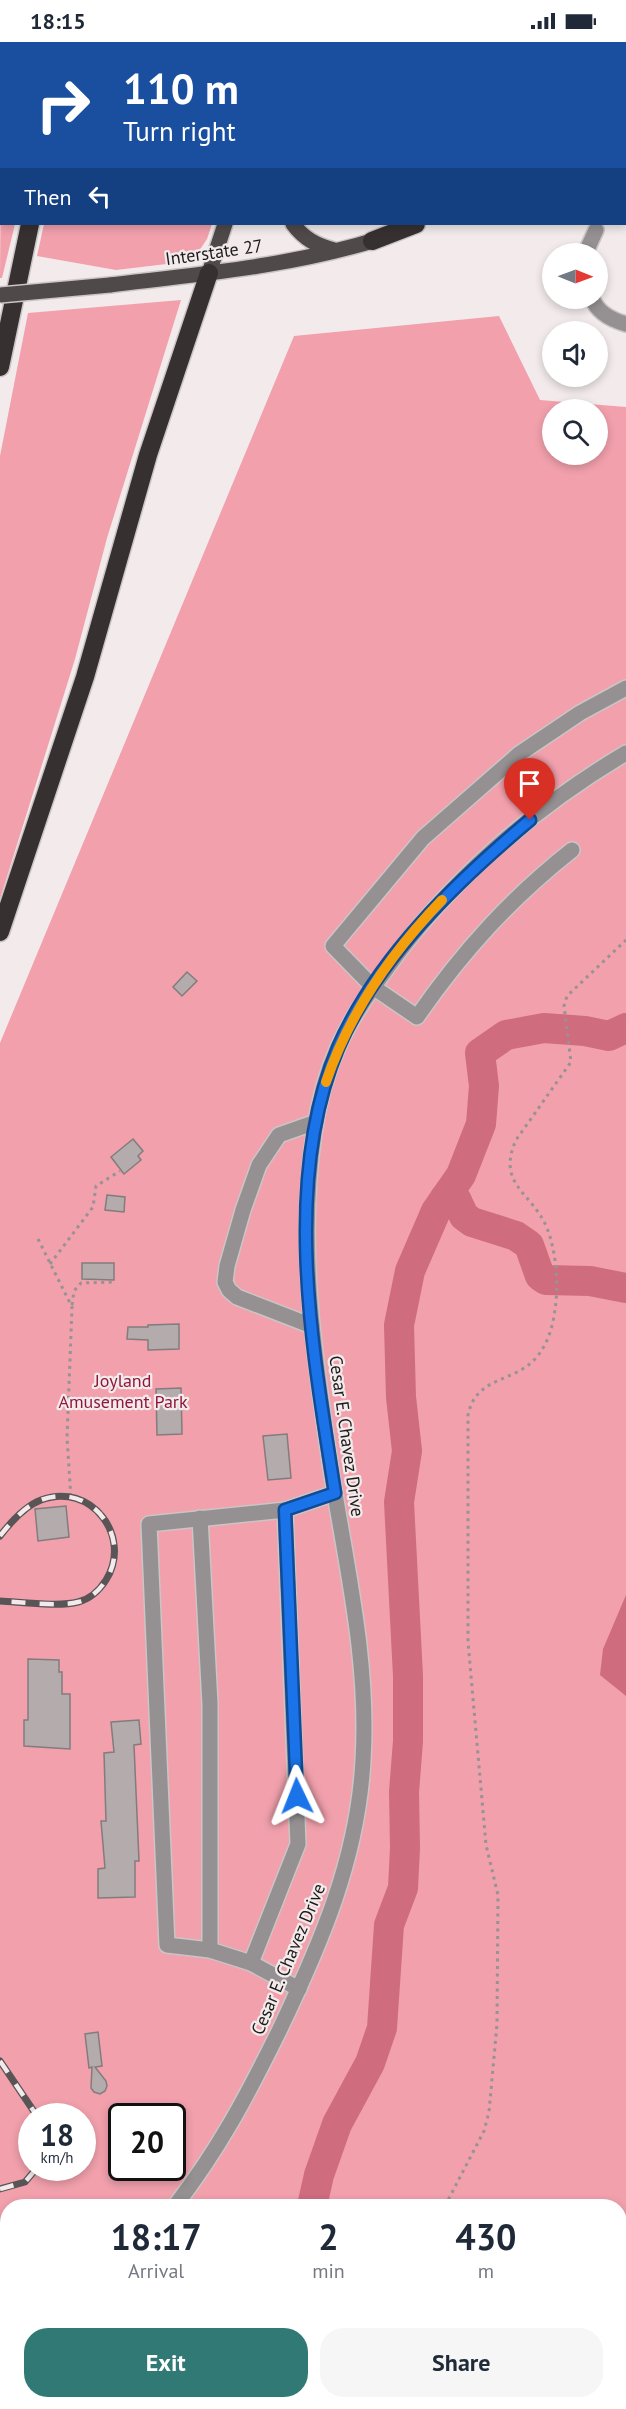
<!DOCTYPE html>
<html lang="en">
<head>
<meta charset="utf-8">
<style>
  body { margin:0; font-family:"PT Sans",sans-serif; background:#f6f6f7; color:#1f2937; height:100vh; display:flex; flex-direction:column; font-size:22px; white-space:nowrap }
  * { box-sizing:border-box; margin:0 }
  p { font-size:20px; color:#747a83 }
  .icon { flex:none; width:33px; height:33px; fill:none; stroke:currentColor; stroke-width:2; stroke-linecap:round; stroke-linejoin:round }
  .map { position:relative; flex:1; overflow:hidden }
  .side { position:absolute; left:0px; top:2157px; width:627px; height:210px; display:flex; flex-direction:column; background:#fff; border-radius:24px 24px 0 0; box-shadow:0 3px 9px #0003 }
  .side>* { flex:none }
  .banner { position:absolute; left:0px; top:0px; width:627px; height:183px; box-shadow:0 3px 9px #0003; background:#1a4fa0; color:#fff; overflow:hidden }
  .needle { width:39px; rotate:91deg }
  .controls { position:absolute; left:542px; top:201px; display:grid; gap:12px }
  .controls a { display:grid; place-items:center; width:66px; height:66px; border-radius:50%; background:#fff; box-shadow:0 3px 9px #0003; font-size:30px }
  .speed { position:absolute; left:18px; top:2061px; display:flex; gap:12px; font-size:30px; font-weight:700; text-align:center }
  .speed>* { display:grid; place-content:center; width:78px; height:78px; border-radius:50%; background:#fff; box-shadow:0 3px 9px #0003; line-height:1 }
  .speed small { font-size:15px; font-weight:400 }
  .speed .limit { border:3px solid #111; border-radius:9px; background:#fff; color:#111 }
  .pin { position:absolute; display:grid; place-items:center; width:51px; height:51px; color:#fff; margin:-62px -26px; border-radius:50% 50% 50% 0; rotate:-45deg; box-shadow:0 0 6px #0007 }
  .pin .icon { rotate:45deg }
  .me { position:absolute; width:66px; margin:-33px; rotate:358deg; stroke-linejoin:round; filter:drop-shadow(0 0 4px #0008) }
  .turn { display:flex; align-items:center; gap:21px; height:126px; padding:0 24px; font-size:27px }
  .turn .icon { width:78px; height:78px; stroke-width:2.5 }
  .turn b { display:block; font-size:42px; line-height:51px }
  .then { display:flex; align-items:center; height:57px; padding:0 24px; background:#0003; gap:12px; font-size:22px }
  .eta { display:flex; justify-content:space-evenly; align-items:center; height:102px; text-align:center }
  .eta b { font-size:36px; font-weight:700; line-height:42px }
  .primary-button { display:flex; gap:12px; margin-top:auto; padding:12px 24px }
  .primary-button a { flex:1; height:69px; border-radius:24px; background:#307974; color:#fff; font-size:24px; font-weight:700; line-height:69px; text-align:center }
  .primary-button a+a { background:#f6f6f7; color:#1f2937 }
  .status { display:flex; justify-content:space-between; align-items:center; height:42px; padding:0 30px; background:#fff; direction:ltr }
  .status svg { height:16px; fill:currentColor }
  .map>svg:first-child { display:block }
</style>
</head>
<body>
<div class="status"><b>18:15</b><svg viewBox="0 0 49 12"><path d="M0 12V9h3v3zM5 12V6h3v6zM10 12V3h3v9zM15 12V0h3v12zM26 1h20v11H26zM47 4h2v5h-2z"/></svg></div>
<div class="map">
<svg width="626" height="2367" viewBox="0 0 626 2367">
  <rect width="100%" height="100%" fill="#f2eaeb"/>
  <!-- green -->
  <g fill="#f1a0ac" fill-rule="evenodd">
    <path d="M1 111 2 182H15L2 236H0Z"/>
    <path d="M44 182H212L207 197 201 206 192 214 175 221 116 228 37 214Z"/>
    <path d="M181 258 107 496 75 617 0 857V414L28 271Z"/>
    <path d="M499 274 540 358 626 365V2367H0V1001L294 294ZM552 368H597V412H552ZM32 2074H82V2126H32ZM122 2074H172V2126H122ZM8 2164H620V2360H8Z"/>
  </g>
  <!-- water -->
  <g fill="#cf6c7e">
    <path d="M626 1553V1654L600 1633 603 1607Z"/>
    <path d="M626 2284V2367H562L561 2360H620V2285Z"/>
  </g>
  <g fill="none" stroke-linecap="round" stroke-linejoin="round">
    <!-- river -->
    <g stroke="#cf6c7e" stroke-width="30">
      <path d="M445 1156 456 1157 464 1174 472 1180 516 1194 529 1203 540 1234 546 1238 590 1239 626 1246"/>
      <path d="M312 2164 319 2133 337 2082 370 2021 382 1986 389 1883 403 1846 405 1806 404 1750 408 1699V1634L399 1460 407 1409 401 1355 399 1283 410 1229 436 1169 461 1133 481 1082 484 1044 480 1011 506 993 544 986 585 989 609 994 626 986"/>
    </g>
  </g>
  <!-- building -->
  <g fill="#b4acac" stroke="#837c7c" stroke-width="1.5">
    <path d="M187 930 197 939 182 954 173 945Z"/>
    <path d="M133 1097 143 1109 138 1114 141 1118 124 1132 111 1115Z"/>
    <path d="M107 1153 125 1155 124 1170 105 1168Z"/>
    <path d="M82 1221H114V1238L82 1237Z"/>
    <path d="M179 1282V1307L148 1308V1298L127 1297 128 1285H148V1283Z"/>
    <path d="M181 1346 182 1392 157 1393 156 1347Z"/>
    <path d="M287 1392 291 1436 268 1438 263 1394Z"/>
    <path d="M66 1464 69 1495 38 1499 35 1467Z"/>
    <path d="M28 1617 59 1618V1630H62V1652H70V1707L24 1704V1678H28Z"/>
    <path d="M139 1678 141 1702 134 1703 139 1819H135V1855L98 1856V1827L105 1826 101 1779H106L104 1711 114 1710 111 1680Z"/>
    <path d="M98 1990 102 2024 95 2025 106 2039 107 2044 105 2049 100 2052 94 2050 91 2046 92 2025 89 2026 85 1992Z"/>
  </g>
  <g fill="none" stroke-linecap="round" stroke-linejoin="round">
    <!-- minor casing -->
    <g stroke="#cbc5c5" stroke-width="18">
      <g id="minor">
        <path d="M585 212 596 188"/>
        <path d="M592 256C597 270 612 278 626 282"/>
        <path d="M572 808C510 857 462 910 417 975L373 945 333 904 423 796 519 712 580 671 626 646"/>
        <path d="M312 1284 237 1255 229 1248 225 1240 227 1224 243 1168 259 1123 279 1093 316 1080"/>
        <path d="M200 1476 210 1662V1908"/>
        <path d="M251 1921 210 1908 167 1903 149 1482 285 1468"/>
        <path d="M299 1947 251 1921 298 1802 285 1468 335 1451"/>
        <path d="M175 2164C219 2107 247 2054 279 1989 321 1901 358 1816 363 1718 369 1621 347 1528 332 1434 315 1321 297 1205 314 1092 318 1063 326 1032 338 1005 350 978 367 953 385 929 447 841 533 766 626 711"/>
        <path d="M0 2274 8 2273"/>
      </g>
    </g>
    <!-- major casing -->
    <g stroke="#cbc5c5" stroke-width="18">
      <g id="major">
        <path d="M273 2V0"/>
        <path d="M320 2V0"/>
        <path d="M293 182C304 197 316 203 334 208"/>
        <path d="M209 231 225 182"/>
        <path d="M110 243C201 232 294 224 382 196"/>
      </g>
    </g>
    <!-- highway casing -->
    <g stroke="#cbc5c5" stroke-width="21">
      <g id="highway">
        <path d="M0 0H10"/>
        <path d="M69 2 70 0"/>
        <path d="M486 2 492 0"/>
        <path d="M0 50 2 42"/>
        <path d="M0 64H2"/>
        <path d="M626 89V88"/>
        <path d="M372 199 416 182"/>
        <path d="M0 325 30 182"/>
        <path d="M0 890 85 635 148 413 209 231"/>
      </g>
    </g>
    <!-- path -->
    <g stroke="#979293" stroke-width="3" stroke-dasharray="3 4.5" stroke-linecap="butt">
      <path d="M626 160V159"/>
      <path d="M38 1197 72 1265 67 1396 71 1456"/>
      <path d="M50 1222 93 1165 96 1144 120 1129"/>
      <path d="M72 1263 74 1249 81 1241 115 1240"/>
      <path d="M445 2164 484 2089 489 2070 497 1982 498 1853 486 1803 468 1600V1373C476 1334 513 1341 535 1317 547 1304 553 1285 555 1267 559 1242 556 1209 547 1186 532 1150 496 1143 516 1098L571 1020 564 964 567 954 626 898"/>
      <path d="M186 2360 188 2367"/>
      <path d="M505 2360 507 2367"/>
    </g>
    <!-- minor -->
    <use href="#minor" stroke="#959192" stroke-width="15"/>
    <!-- major -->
    <use href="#major" stroke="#4f4949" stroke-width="15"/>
    <!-- highway -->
    <use href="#highway" stroke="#363031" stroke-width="18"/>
    <!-- rail casing -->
    <g stroke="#595556" stroke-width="7">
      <g id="rail">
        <path d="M0 1494C10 1481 25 1464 41 1458 91 1439 133 1495 106 1538 99 1549 90 1557 78 1560 59 1565 21 1560 0 1559"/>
        <path d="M0 2019 37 2074"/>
        <path d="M0 2147 25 2140 37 2126"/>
      </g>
    </g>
    <!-- rail -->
    <use href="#rail" stroke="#f2eaeb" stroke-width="4.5" stroke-dasharray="14" stroke-linecap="butt"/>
    <!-- major-bridge casing -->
    <g stroke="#cbc5c5" stroke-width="18" stroke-linecap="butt">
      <path id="major-bridge" d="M0 253 110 243"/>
    </g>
    <!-- major-bridge -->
    <use href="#major-bridge" stroke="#4f4949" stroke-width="15"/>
  </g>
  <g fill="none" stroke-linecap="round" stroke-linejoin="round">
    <!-- route casing -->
    <g stroke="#114b97" stroke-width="15">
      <path id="route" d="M297 1754 285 1468 335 1451C313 1311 281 1141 338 1006 376 917 457 839 530 778"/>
    </g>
    <!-- route -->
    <use href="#route" stroke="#1a73e8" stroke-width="10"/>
    <!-- slow -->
    <path stroke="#f59e0b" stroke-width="10" d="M326 1040C349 972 392 910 442 858"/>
  </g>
  <g text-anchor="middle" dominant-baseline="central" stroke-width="4.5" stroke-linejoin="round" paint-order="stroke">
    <!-- street labels -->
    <g font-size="18" fill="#1c1a1a" stroke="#f2eaeb">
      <text transform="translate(214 210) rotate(-8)">Interstate 27</text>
      <text transform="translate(347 1394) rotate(82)">Cesar E. Chavez Drive</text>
      <text transform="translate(288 1917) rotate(-67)">Cesar E. Chavez Drive</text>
    </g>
    <!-- park labels -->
    <g font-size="18" fill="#90173c" stroke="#f2eaeb">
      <text x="123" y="1338">Joyland<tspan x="123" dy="21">Amusement Park</tspan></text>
    </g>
  </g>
</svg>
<div class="controls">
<a><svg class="needle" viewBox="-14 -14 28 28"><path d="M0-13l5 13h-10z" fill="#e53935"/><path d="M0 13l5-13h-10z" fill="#747a83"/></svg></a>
<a><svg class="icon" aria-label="sound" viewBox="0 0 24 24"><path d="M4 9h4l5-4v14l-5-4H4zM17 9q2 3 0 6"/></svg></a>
<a><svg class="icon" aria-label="search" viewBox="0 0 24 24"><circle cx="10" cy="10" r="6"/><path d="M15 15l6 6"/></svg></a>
</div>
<div class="speed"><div>18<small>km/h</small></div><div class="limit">20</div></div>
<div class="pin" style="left:530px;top:778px;background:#d93025"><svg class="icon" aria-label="arrive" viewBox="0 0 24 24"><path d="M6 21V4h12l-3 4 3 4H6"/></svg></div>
<svg class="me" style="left:297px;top:1754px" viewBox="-20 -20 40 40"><path d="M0-17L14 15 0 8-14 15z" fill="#1a73e8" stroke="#fff" stroke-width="4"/></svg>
<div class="banner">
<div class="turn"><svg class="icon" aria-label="right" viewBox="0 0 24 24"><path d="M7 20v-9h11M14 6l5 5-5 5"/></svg><div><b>110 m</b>Turn right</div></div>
<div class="then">Then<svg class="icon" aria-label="left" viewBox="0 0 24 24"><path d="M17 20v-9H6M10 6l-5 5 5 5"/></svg></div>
</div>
<section class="side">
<div class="eta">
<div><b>18:17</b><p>Arrival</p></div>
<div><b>2</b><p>min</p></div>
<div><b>430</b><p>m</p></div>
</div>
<div class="primary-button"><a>Exit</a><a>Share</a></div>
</section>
</div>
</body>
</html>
